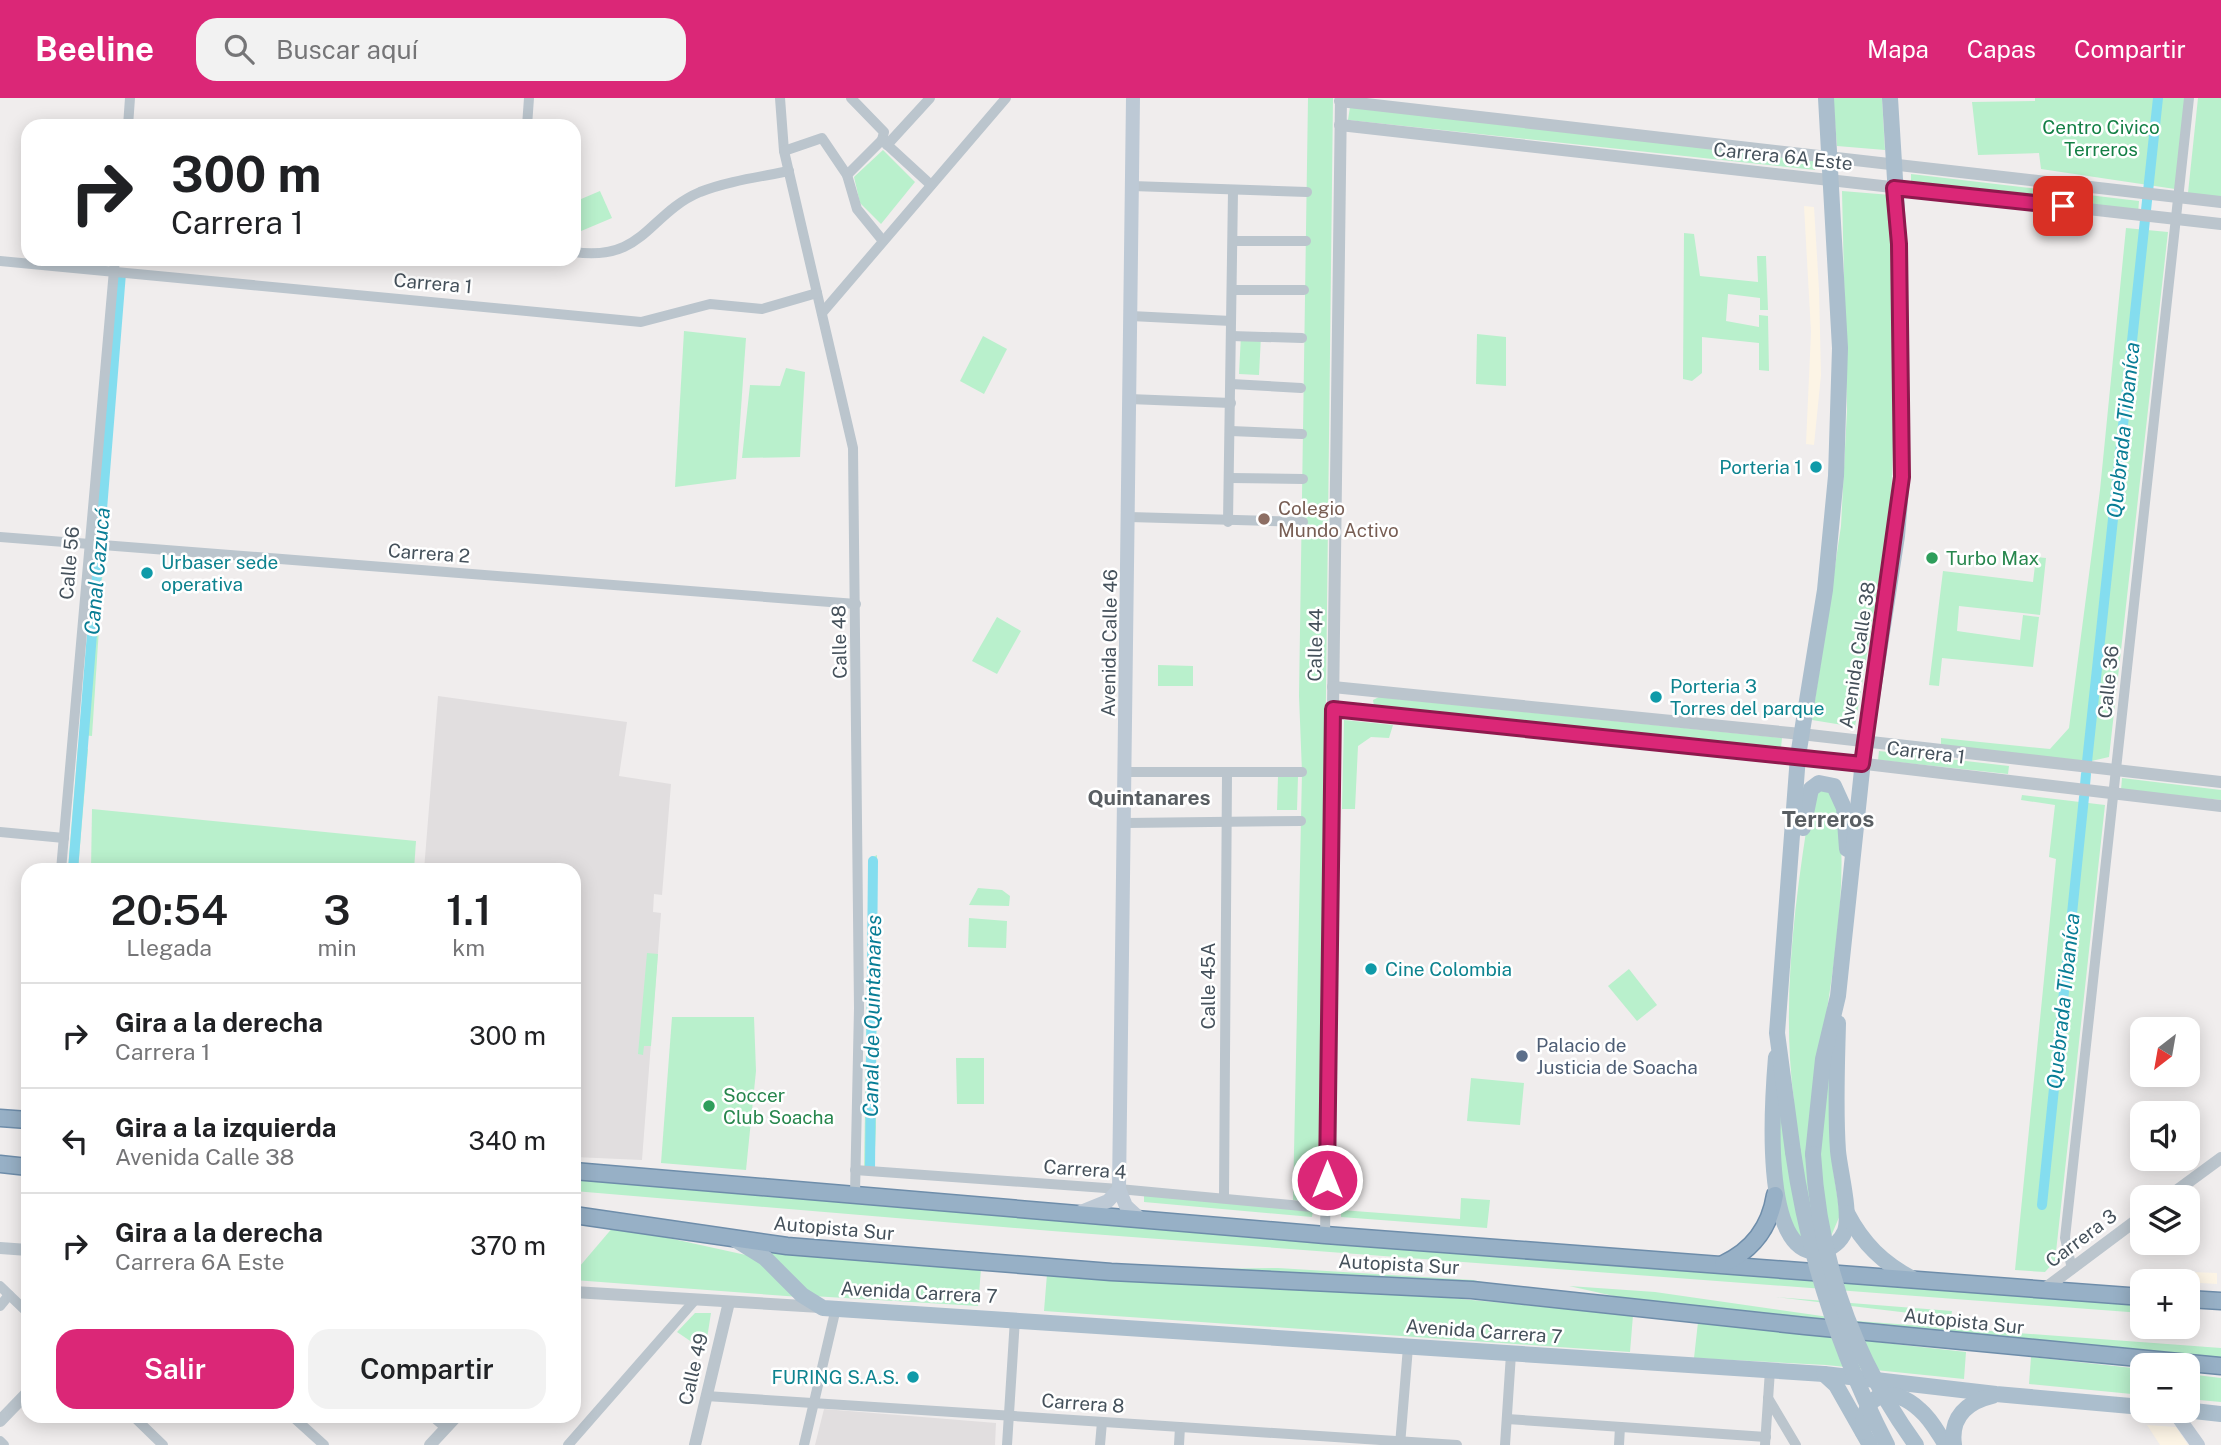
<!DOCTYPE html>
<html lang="es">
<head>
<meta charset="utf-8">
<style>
  body { margin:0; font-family:"Public Sans",sans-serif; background:#f2f2f2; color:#202124; height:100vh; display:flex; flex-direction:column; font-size:26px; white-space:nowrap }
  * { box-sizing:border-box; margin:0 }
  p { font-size:23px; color:#757577 }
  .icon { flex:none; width:38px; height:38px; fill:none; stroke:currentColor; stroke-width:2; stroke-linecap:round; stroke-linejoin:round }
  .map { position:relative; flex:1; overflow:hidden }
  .side { position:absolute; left:21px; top:765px; width:560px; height:560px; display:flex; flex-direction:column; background:#fff; border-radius:21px; box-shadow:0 4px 18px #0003 }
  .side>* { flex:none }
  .banner { position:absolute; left:21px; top:21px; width:560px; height:147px; border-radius:21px; box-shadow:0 4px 18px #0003; background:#fff; color:#202124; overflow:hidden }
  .needle { width:46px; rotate:211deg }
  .controls { position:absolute; left:2130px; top:919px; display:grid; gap:14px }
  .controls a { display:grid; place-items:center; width:70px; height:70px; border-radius:14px; background:#fff; box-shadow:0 4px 18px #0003; font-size:35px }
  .pin { position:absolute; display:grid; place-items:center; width:60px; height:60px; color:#fff; margin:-30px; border-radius:14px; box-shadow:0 4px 10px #0006 }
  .me { position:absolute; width:77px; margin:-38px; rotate:0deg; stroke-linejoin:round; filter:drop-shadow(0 0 5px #0008) }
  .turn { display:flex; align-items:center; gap:24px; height:147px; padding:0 35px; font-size:32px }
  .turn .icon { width:91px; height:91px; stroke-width:2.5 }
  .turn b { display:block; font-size:49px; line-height:60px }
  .eta { display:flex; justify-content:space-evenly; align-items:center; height:119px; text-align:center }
  .eta b { font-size:42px; font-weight:600; line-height:49px }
  .action { display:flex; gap:14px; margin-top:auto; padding:14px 35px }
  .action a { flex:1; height:80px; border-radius:21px; background:#db2777; color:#fff; font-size:28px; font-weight:600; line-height:80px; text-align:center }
  .action a+a { background:#f2f2f2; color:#202124 }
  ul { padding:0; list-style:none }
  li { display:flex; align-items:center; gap:21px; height:105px; padding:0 35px; border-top:2px solid #e0e0e0 }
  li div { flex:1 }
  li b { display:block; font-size:26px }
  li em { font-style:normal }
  header { display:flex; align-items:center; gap:42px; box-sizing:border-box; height:98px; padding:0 35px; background:#db2777; color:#fff }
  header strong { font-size:33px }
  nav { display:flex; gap:38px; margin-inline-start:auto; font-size:24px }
  .search { width:490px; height:63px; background:#f2f2f2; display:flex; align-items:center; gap:18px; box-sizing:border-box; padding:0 24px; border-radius:21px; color:#757577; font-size:26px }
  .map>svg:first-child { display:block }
</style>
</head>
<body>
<header>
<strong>Beeline</strong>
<div class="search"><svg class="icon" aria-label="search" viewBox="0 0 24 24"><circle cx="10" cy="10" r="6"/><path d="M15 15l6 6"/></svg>Buscar aquí</div>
<nav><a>Mapa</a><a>Capas</a><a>Compartir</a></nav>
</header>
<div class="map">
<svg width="2221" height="1347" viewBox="0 0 2221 1347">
  <rect width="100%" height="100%" fill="#f0eded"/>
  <!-- commercial -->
  <g fill="#fcf4e5">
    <path d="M1804 108 1814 109 1819 191 1821 277 1814 347 1806 346 1811 234Z"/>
    <path d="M2164 1173 2217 1175V1186L2168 1183Z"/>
    <path d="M2147 1327 2176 1329 2188 1347H2160Z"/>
  </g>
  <!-- education -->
  <g fill="#e1dedf">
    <path d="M438 598 627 624 619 678 671 686 662 797 654 796 653 814 661 815 642 1062 574 1059V772H424Z"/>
    <path d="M824 1311 996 1325 995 1347H815Z"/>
  </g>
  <!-- green -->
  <g fill="#b9f0cc">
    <path d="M1308 0H1333L1320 1105 1293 1102 1302 674 1299 598Z"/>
    <path d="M1833 0H1882L1885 52 1837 48Z"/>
    <path d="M2035 0H2185L2175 91 2041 71 2039 55 1978 57 1972 4 2035 3Z"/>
    <path d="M2198 0H2221V99L2188 95Z"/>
    <path d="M1350 9 1814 61 1815 72 1348 22Z"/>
    <path d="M883 52 915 84 881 126 860 105 854 79Z"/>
    <path d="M1911 76 2139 103 2138 116 1911 86Z"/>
    <path d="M600 93 612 120 574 136V104Z"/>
    <path d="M1842 93 1891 97 1893 343 1891 409 1855 629 1812 622 1841 428 1847 312Z"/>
    <path d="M2126 130 2168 134 2109 659 2087 664 1941 647V640L2050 651 2069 630 2100 392Z"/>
    <path d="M1684 135 1694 136 1700 178 1758 184 1757 158H1766L1768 212H1760V200L1728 196 1726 223 1759 229V217L1768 218 1769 273 1759 272V245L1702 239V275L1692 283 1683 281Z"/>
    <path d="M684 233 746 240 736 381 675 389Z"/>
    <path d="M1477 236 1506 239V288L1476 286Z"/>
    <path d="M1241 237 1261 238 1259 277 1239 276Z"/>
    <path d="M983 238 1007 251 984 296 960 283Z"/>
    <path d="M786 270 805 274 800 359 742 360 750 287 780 288Z"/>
    <path d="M93 451 104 453 92 638 81 637Z"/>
    <path d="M2036 459 2046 460 2040 517 1959 508 1957 533 2020 542 2023 517 2039 519 2033 569 1942 560 1939 588 1929 587 1943 473 2033 484Z"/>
    <path d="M997 519 1021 533 997 576 972 563Z"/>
    <path d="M1158 567 1193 568V588H1158Z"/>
    <path d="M1379 599 1782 640 1781 650 1374 608 1373 602Z"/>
    <path d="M1344 622 1393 627 1389 640 1371 639 1358 648 1355 711H1342Z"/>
    <path d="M78 649 88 651 78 772H68Z"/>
    <path d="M1879 653 2009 668 2008 676 1878 662Z"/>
    <path d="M1278 678H1298L1297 712H1277Z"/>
    <path d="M2122 680 2221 692V702L2121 692Z"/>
    <path d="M1823 691 1832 693C1858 764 1824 925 1812 1002L1831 960V1057L1840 1117 1829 1143 1803 1142C1770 1102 1780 1035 1780 985L1794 1003C1781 904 1795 801 1811 702Z"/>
    <path d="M2022 697 2105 707 2055 1163 2045 1174 2015 1172 2056 761 2049 759 2055 707 2021 702Z"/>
    <path d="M92 711 416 743 414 772H91Z"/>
    <path d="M877 757 876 1029 874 1073H864L869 761Z"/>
    <path d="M978 790 1002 792 1010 798 1009 808 969 807Z"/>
    <path d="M969 820 1007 823 1006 850 968 849Z"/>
    <path d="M647 855 658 856 651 948H644L643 957 638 956Z"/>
    <path d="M1629 871 1657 907 1637 923 1608 888Z"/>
    <path d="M672 919H754L756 973 746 1072 661 1065Z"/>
    <path d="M956 960H984V1006H957Z"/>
    <path d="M1471 980 1524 985 1520 1027 1467 1023Z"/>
    <path d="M574 1081 1804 1179 1955 1193 2142 1205V1215L1052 1133 574 1093Z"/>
    <path d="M1144 1097 1313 1112 1312 1119 1144 1104Z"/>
    <path d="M1461 1100 1490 1102 1487 1130 1341 1119V1112L1460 1121Z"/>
    <path d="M614 1128 755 1159 800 1199 574 1182V1175Z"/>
    <path d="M766 1153 981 1171 978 1208 812 1198Z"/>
    <path d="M1278 1170 1473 1182 1507 1189 1207 1171Z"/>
    <path d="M1047 1176 1395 1195 1633 1217 1630 1254 1044 1213Z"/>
    <path d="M1569 1188 1655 1194 1857 1223 2221 1250V1264L1645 1205Z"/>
    <path d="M1776 1199 1952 1213 1951 1220Z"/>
    <path d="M695 1215H711L705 1253 677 1234Z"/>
    <path d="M1698 1224 1966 1254 1964 1281 1826 1267 1694 1260Z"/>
    <path d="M2031 1259 2142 1271V1297L2029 1286Z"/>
    <path d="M2188 1276 2221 1280V1304L2188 1301Z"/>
  </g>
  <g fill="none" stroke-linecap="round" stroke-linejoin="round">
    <!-- canal -->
    <g stroke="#84ddef" stroke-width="10">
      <path d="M2087 664 2158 0"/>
      <path d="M2085 687 2086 676"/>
      <path d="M73 772 121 175"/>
      <path d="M870 1073 873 763"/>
      <path d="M2042 1107 2084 699"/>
    </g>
    <!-- trunk casing -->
    <g stroke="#6e8daa" stroke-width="19">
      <g id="trunk">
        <path d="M0 1020 28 1022"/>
        <path d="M0 1066 28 1069"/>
        <path d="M574 1073 1325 1137 2142 1199"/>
        <path d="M574 1117 787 1148 1111 1174 1472 1192 1805 1228 2221 1268"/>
        <path d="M1723 1166C1753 1152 1770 1129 1775 1097"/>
        <path d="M2188 1201 2221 1203"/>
      </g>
    </g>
    <!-- minor -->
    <g stroke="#bbc5cd" stroke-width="10">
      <path d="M780 0 784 53 853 350 859 910 855 1096"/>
      <path d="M851 0 884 34 882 42 931 87"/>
      <path d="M128 28 130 0"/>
      <path d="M527 28 529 0"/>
      <path d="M887 47 930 0"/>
      <path d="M784 53 822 40 847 77 857 111 883 143"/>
      <path d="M847 77 882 42"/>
      <path d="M1132 88 1307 94"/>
      <path d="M1233 143H1306"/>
      <path d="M574 154C644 164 648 116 700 94 728 83 760 79 789 73"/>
      <path d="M0 163 641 224 710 206 762 211 817 195"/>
      <path d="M1232 192H1304"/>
      <path d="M822 215 1006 0"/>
      <path d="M1131 218 1231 223"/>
      <path d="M1231 238 1302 240"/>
      <path d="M1231 286 1301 290"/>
      <path d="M1129 301 1231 305"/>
      <path d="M1231 333 1302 336"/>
      <path d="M1231 380 1303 381"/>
      <path d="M1129 419 1303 424"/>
      <path d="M1228 424 1233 93"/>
      <path d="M0 439 856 506"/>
      <path d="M1126 674H1302"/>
      <path d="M1126 725 1301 723"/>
      <path d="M0 734 64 740"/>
      <path d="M61 772 115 161"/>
      <path d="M855 1072 1119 1091 1312 1109"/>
      <path d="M1224 1100 1227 676"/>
      <path d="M1325 1137 1333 611"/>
      <path d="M2072 1171 2065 1140 2189 0"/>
      <path d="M0 1188 28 1215"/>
      <path d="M0 1208 9 1197"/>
      <path d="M706 1298 1457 1347"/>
      <path d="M1768 1300 1796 1347"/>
      <path d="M133 1318 163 1347"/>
      <path d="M292 1318 324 1347"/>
      <path d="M432 1318 446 1330"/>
      <path d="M1507 1321 1766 1339"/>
      <path d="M0 1343 4 1347"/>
      <path d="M568 1347 695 1202"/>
      <path d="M804 1347 836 1210"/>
      <path d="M1007 1347 1015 1221"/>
      <path d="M1100 1347 1102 1324"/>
      <path d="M1179 1347 1180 1329"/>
      <path d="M1400 1347 1408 1249"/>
      <path d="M1505 1347 1511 1256"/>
      <path d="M1619 1347 1620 1329"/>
      <path d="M1765 1347 1770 1272"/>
    </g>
    <!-- tertiary -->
    <g stroke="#bbc5cd" stroke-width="12">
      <path d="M1341 0 1333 611 1798 658 2221 708"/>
      <path d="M1340 3 2221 104"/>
      <path d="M1340 27 2221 126"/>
      <path d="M1333 589 1801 636 2221 684"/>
      <path d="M2168 1099 2221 1060"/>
      <path d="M0 1150 28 1152"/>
      <path d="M2043 1192 2142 1118"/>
      <path d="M574 1194 820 1209"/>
      <path d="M0 1323 28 1294"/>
      <path d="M430 1347 457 1318"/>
      <path d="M695 1347 729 1204"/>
    </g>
    <!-- secondary -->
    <g stroke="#bdc9d5" stroke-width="14">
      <path d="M1133 0 1119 1091 1126 1108 1139 1120"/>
      <path d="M1076 1116 1108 1103 1119 1091"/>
      <path d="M2173 1312 2198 1347"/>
    </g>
    <!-- primary -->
    <g stroke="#abbecd" stroke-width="16">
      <path d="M1803 730 1811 691 1819 685 1834 688 1844 710 1847 751"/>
      <path d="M1776 959C1773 995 1759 1163 1821 1153 1832 1151 1841 1143 1845 1133 1851 1115 1840 1074 1838 1053 1835 1011 1837 967 1838 925"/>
      <path d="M1793 1054 1777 935 1798 658 1825 492 1836 378 1840 250 1826 0"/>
      <path d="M1813 1056 1823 961 1838 898 1865 644 1897 438 1902 379 1899 146 1890 0"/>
      <path d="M1847 1115C1863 1146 1883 1165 1913 1181"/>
      <path d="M736 1142 765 1160 802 1197 823 1210 1824 1276 1996 1296 2142 1309"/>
      <path d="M1824 1276 1836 1287 1870 1347"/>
      <path d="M2185 1312 2221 1316"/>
      <path d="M1863 1334C1861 1293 1894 1287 1920 1312 1931 1321 1938 1335 1946 1347"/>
      <path d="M1954 1347C1950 1319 1967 1304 1992 1298"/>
    </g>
    <!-- trunk -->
    <use href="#trunk" stroke="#97b0c6" stroke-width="16"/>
    <!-- primary-bridge -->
    <g stroke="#abbecd" stroke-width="16">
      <path d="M1793 1054C1808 1158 1839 1254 1887 1347"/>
      <path d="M1813 1056C1819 1164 1853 1260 1916 1347"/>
    </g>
  </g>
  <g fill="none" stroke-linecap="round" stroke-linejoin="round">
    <!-- route casing -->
    <g stroke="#8e194d" stroke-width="18">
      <path id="route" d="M1327 1082 1333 611 1862 666 1902 379 1899 146 1894 90 2063 108"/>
    </g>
    <!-- route -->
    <use href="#route" stroke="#db2777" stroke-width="12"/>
  </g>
  <!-- markers -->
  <g fill="#0f9aa8" stroke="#fff" stroke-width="2.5">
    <circle cx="1816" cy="369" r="7"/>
    <circle cx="147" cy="475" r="7"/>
    <circle cx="1656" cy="599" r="7"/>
    <circle cx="1371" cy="871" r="7"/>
    <circle cx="913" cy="1279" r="7"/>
  </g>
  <circle fill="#8d6e63" stroke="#fff" stroke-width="2.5" cx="1264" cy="421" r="7"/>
  <g fill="#2e9e5b" stroke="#fff" stroke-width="2.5">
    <circle cx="1932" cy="460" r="7"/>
    <circle cx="709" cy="1008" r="7"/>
  </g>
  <circle fill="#5c6f8a" stroke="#fff" stroke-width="2.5" cx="1522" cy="958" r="7"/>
  <g text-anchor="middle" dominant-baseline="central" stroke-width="5" stroke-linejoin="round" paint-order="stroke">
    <!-- park labels -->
    <g font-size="19" fill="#137f45" stroke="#fff">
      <text x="2101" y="29">Centro Civico<tspan x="2101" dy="22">Terreros</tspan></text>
    </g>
    <!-- street labels -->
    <g font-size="19" fill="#45515b" stroke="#fff">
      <text transform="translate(1783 58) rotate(6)">Carrera 6A Este</text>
      <text transform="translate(433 185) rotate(5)">Carrera 1</text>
      <text transform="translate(429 455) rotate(4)">Carrera 2</text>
      <text transform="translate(69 465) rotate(-85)">Calle 56</text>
      <text transform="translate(839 544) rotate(-91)">Calle 48</text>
      <text transform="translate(1109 545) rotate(-89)">Avenida Calle 46</text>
      <text transform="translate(1315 547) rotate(-89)">Calle 44</text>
      <text transform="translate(1857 557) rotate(-81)">Avenida Calle 38</text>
      <text transform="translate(2108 584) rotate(-84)">Calle 36</text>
      <text transform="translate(1926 654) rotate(7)">Carrera 1</text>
      <text transform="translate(1208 888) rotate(-90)">Calle 45A</text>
      <text transform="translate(1085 1071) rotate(4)">Carrera 4</text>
      <text transform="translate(834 1130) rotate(5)">Autopista Sur</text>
      <text transform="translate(2081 1140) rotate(-37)">Carrera 3</text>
      <text transform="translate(1399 1166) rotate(3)">Autopista Sur</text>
      <text transform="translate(919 1194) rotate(3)">Avenida Carrera 7</text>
      <text transform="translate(1964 1223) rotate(6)">Autopista Sur</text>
      <text transform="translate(1484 1233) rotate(4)">Avenida Carrera 7</text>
      <text transform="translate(693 1271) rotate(-77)">Calle 49</text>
      <text transform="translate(1083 1305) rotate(4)">Carrera 8</text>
    </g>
    <!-- culture labels -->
    <g font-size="19" fill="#0d838f" stroke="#fff" text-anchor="start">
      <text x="1802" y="369" text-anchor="end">Porteria 1</text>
      <text x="161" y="464">Urbaser sede<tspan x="161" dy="22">operativa</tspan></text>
      <text x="1670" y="588">Porteria 3<tspan x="1670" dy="22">Torres del parque</tspan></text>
      <text x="1385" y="871">Cine Colombia</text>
      <text x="899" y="1279" text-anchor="end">FURING S.A.S.</text>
    </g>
    <!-- education labels -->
    <g font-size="19" fill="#785e54" stroke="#fff" text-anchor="start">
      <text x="1278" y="410">Colegio<tspan x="1278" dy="22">Mundo Activo</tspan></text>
    </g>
    <!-- leisure labels -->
    <g font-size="19" fill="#27864d" stroke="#fff" text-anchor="start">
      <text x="1946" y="460">Turbo Max</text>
      <text x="723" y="997">Soccer<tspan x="723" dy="22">Club Soacha</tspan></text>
    </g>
    <!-- service labels -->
    <g font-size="19" fill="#4e5e75" stroke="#fff" text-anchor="start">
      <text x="1536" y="947">Palacio de<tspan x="1536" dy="22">Justicia de Soacha</tspan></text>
    </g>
    <!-- water labels -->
    <g font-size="21" font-style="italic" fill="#087d95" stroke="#fff">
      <text transform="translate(2123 332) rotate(-84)">Quebrada Tibaníca</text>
      <text transform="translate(97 473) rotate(-85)">Canal Cazucá</text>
      <text transform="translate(2063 903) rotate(-84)">Quebrada Tibaníca</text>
      <text transform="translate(872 918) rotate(-89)">Canal de Quintanares</text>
    </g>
    <!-- neighbourhood labels -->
    <g font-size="21" font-weight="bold" fill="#595e62" stroke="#fff">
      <text x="1149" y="699">Quintanares</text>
    </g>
    <!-- quarter labels -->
    <g font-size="23" font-weight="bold" fill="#595e62" stroke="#fff">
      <text x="1828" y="720">Terreros</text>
    </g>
  </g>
</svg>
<div class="controls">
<a><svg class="needle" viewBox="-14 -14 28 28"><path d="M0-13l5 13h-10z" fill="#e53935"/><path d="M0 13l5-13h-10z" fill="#757577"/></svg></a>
<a><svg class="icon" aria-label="sound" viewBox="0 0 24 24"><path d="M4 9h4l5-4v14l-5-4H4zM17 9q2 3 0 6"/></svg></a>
<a><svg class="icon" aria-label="layers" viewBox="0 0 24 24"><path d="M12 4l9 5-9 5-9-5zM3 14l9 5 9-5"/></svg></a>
<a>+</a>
<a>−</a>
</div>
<div class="pin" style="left:2063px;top:108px;background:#d93025"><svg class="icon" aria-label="arrive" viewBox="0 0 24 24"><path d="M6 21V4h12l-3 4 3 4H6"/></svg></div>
<svg class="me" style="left:1327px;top:1082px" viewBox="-20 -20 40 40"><circle r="17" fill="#db2777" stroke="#fff" stroke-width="3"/><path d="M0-11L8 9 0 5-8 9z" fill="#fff"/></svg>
<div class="banner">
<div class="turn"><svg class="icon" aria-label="right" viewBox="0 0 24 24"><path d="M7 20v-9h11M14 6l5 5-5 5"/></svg><div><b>300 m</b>Carrera 1</div></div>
</div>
<section class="side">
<div class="eta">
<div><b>20:54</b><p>Llegada</p></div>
<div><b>3</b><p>min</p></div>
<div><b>1.1</b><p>km</p></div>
</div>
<ul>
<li><svg class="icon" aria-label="right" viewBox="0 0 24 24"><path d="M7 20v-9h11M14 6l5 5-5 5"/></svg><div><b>Gira a la derecha</b><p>Carrera 1</p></div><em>300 m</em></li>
<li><svg class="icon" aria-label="left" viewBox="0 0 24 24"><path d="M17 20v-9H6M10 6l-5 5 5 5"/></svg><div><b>Gira a la izquierda</b><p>Avenida Calle 38</p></div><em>340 m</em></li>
<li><svg class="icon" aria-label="right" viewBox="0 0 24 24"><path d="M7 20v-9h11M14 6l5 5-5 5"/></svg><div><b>Gira a la derecha</b><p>Carrera 6A Este</p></div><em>370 m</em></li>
</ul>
<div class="action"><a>Salir</a><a>Compartir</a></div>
</section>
</div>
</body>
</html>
